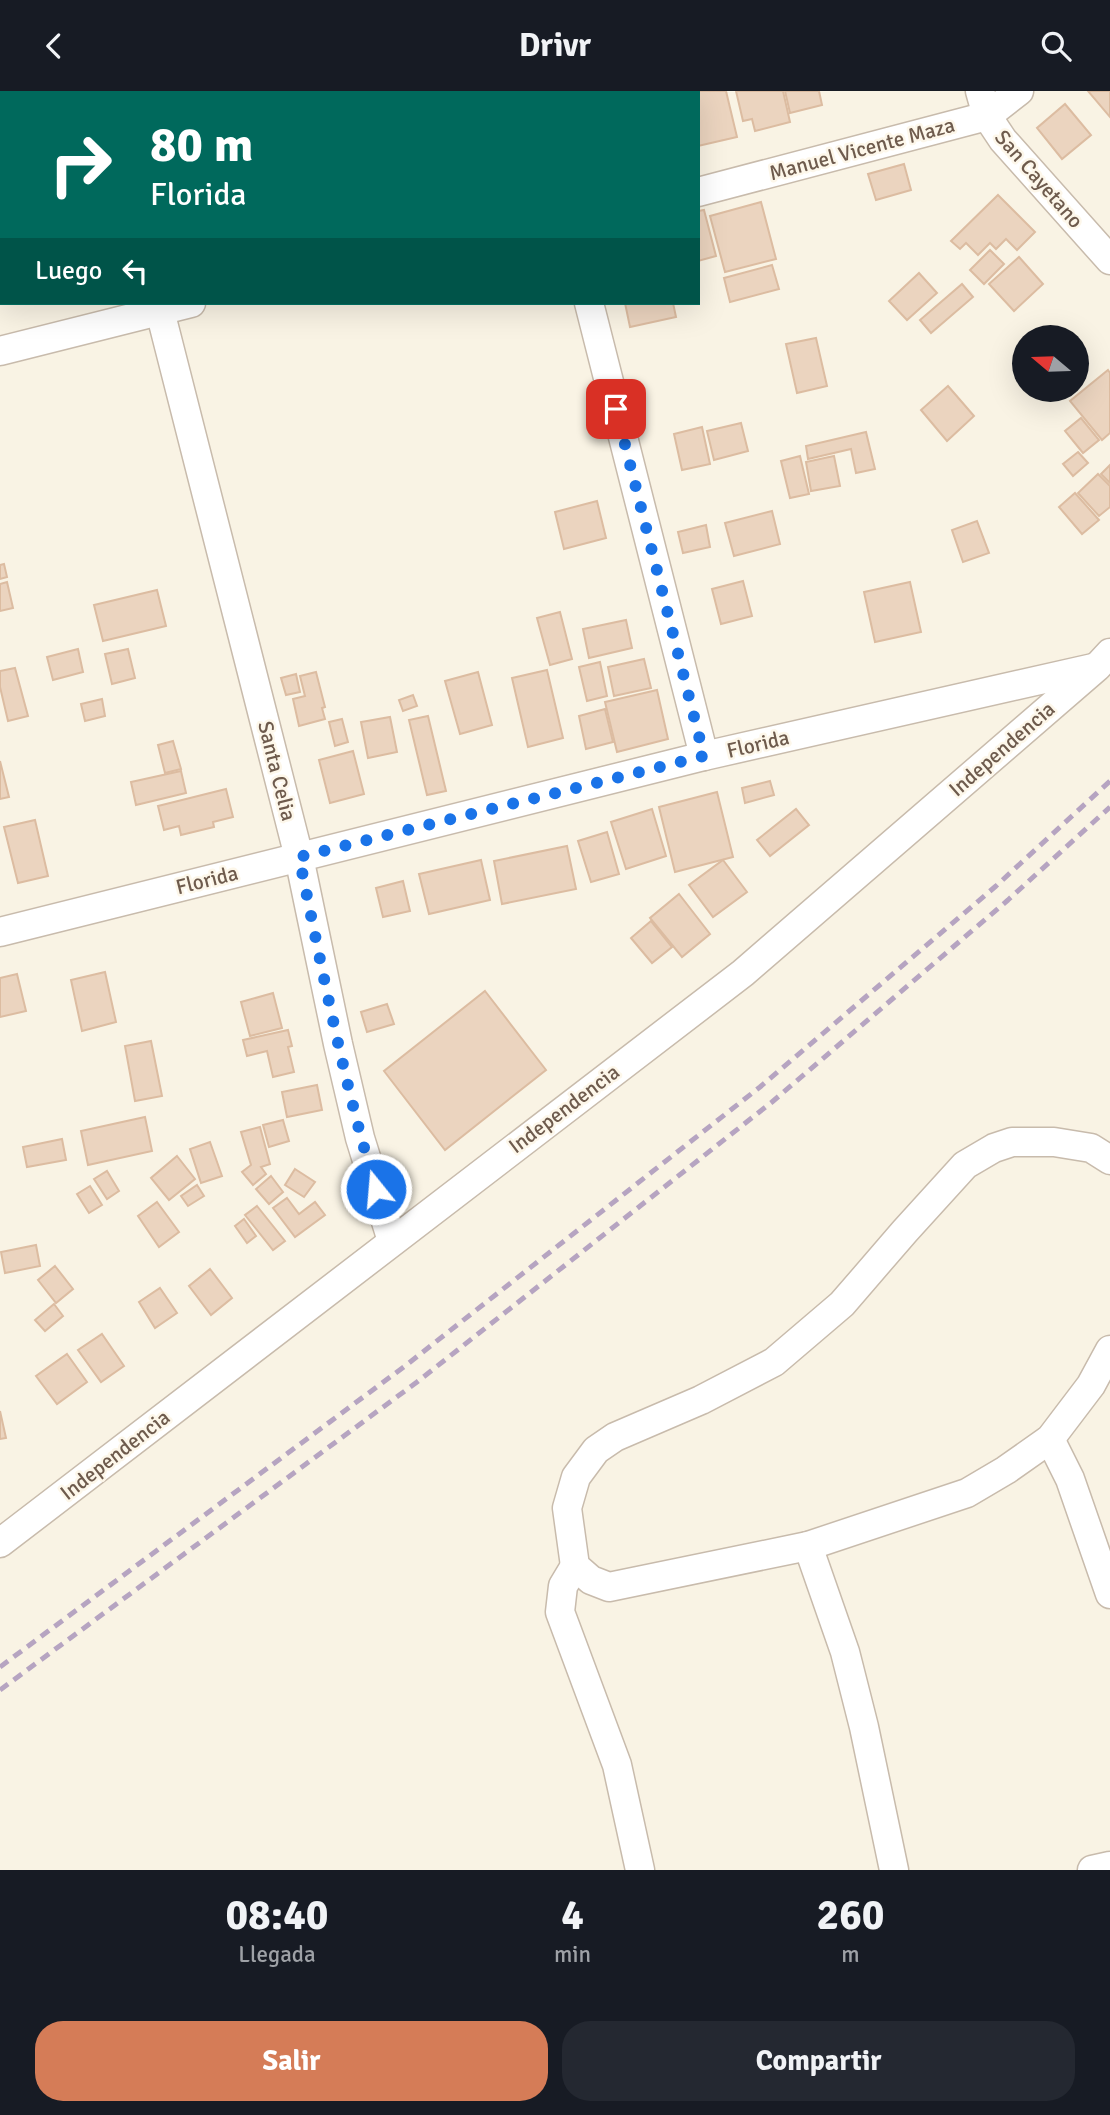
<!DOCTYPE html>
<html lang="es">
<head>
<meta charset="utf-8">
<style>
  body { margin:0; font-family:Signika,sans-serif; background:#242831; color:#f1f3f6; height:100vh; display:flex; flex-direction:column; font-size:26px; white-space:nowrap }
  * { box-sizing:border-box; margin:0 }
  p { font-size:23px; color:#9ea1a6 }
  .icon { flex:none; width:38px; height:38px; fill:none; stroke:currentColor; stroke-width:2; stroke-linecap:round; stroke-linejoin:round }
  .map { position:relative; height:1779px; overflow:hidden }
  .panel { display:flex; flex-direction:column; background:#171b24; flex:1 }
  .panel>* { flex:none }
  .top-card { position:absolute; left:0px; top:0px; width:700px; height:214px; box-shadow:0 7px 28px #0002; background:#00695c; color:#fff; overflow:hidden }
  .needle { width:46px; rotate:289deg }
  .tools { position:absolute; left:1012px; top:234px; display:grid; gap:14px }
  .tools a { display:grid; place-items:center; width:77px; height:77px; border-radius:50%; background:#171b24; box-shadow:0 7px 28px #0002; font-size:35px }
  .pin { position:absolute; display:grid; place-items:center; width:60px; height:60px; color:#fff; margin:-30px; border-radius:14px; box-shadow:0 4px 10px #0006 }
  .me { position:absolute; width:77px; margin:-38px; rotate:343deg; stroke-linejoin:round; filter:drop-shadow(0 0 5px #0008) }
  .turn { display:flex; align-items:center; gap:24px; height:147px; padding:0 35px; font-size:32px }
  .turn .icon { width:91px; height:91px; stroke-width:2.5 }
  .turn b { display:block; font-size:49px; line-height:60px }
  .then { display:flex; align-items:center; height:66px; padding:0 35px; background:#0003; gap:14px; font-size:26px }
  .eta { display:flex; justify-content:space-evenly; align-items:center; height:119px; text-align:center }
  .eta b { font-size:42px; font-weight:800; line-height:49px }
  .cta { display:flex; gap:14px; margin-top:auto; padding:14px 35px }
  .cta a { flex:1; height:80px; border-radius:28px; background:#d57c57; color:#fff; font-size:28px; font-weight:800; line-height:80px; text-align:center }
  .cta a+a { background:#242831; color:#f1f3f6 }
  header { display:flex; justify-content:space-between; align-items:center; height:91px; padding:0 35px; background:#171b24; font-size:32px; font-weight:800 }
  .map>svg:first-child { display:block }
</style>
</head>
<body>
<header><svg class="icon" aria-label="back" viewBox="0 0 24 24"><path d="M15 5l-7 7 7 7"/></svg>Drivr<svg class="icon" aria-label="search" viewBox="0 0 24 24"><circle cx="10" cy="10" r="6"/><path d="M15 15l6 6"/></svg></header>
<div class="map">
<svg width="1110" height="1779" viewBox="0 0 1110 1779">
  <rect width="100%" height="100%" fill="#f9f3e4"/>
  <!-- building -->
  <g fill="#ebd4bf" stroke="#dcbca1" stroke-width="2">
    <path d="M672 0H726L737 46 698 55V2H672Z"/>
    <path d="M736 0H783L790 31 755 40 752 28 743 30Z"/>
    <path d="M785 0H819L822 14 790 22Z"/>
    <path d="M1088 0H1110V26Z"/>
    <path d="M1065 13 1091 44 1062 68 1037 37Z"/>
    <path d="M904 73 911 99 876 109 868 83Z"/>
    <path d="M998 104 1035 141 1017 159 1006 148 996 158 990 152 978 164 966 152 960 158 951 150Z"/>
    <path d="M761 111 776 168 725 181 710 125Z"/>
    <path d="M704 119 716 165 698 170V120Z"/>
    <path d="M990 159 1004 173 984 193 970 179Z"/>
    <path d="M1019 166 1043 193 1014 220 989 193Z"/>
    <path d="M772 174 779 198 730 211 724 187Z"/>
    <path d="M919 182 937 202 907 229 889 210Z"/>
    <path d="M962 193 973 206 931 242 920 229Z"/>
    <path d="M625 212H673L676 226 630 236Z"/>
    <path d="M816 247 827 295 797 302 786 253Z"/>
    <path d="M1108 279 1110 282V342L1102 349 1070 310Z"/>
    <path d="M948 295 974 325 947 350 921 319Z"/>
    <path d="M1081 327 1099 349 1083 362 1065 340Z"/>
    <path d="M741 332 748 360 714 369 707 340Z"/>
    <path d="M702 336 710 373 682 379 674 343Z"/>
    <path d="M866 341 875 378 856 382 851 358 808 368 806 355Z"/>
    <path d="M1078 361 1088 372 1073 385 1063 373Z"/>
    <path d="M800 365 809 403 790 407 781 370Z"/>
    <path d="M834 365 840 395 811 400 806 371Z"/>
    <path d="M1110 374V392L1101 383Z"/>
    <path d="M1098 383 1110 395V416L1099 425 1078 402Z"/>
    <path d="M1075 402 1099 429 1082 443 1059 416Z"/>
    <path d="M597 410 606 447 564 458 555 421Z"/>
    <path d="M772 420 780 453 734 465 725 432Z"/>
    <path d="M977 430 989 462 963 471 952 439Z"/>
    <path d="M706 434 710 456 683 462 678 441Z"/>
    <path d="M4 473 7 486 0 488V474Z"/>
    <path d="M743 490 752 525 721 533 712 498Z"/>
    <path d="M7 491 13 517 0 520V493Z"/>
    <path d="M910 491 921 541 875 551 864 501Z"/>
    <path d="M157 499 166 535 103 550 94 514Z"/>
    <path d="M560 521 572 568 550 574 537 527Z"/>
    <path d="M626 529 632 557 589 567 583 538Z"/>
    <path d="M78 558 83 581 53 589 47 566Z"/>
    <path d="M128 558 135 587 112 593 105 563Z"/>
    <path d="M644 568 651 597 614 605 608 576Z"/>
    <path d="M600 571 607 605 587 610 579 576Z"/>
    <path d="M15 577 28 625 8 630 0 596V580Z"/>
    <path d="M547 579 563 647 528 656 512 587Z"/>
    <path d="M316 581 325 616 322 617 325 628 299 635 293 608 305 605 300 585Z"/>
    <path d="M478 581 492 634 460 643 445 590Z"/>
    <path d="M296 583 300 601 286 604 281 587Z"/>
    <path d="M657 599 668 648 617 661 605 611Z"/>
    <path d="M413 604 417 615 403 620 399 609Z"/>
    <path d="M102 608 105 625 85 630 81 613Z"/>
    <path d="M605 618 613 651 586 658 579 625Z"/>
    <path d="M428 625 446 700 427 704 409 629Z"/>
    <path d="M390 626 397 661 368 667 361 631Z"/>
    <path d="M342 628 348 651 335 655 329 631Z"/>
    <path d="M173 650 181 678 165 682 158 654Z"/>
    <path d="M353 660 364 703 330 712 319 669Z"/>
    <path d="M0 670 9 706 0 708Z"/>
    <path d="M181 680 186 702 136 714 131 691Z"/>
    <path d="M770 690 774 704 745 712 742 697Z"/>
    <path d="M226 698 233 726 213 731 214 736 181 744 179 735 164 739 158 715Z"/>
    <path d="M717 701 733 766 675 781 659 716Z"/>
    <path d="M652 718 666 765 626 778 611 731Z"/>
    <path d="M796 718 809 734 770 765 757 749Z"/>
    <path d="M35 729 48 785 18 792 4 736Z"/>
    <path d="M607 741 619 783 591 791 578 750Z"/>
    <path d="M567 755 576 798 502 813 494 770Z"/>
    <path d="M481 769 490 809 429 823 419 783Z"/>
    <path d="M723 769 747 801 713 826 689 794Z"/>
    <path d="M403 790 410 820 383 826 376 797Z"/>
    <path d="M679 803 710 843 682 866 650 827Z"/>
    <path d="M651 830 672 856 652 872 631 847Z"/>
    <path d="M105 881 116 931 82 940 71 889Z"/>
    <path d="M17 883 26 920 0 926V887Z"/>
    <path d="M485 900 546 979 445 1059 384 980Z"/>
    <path d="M273 902 282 937 250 945 241 911Z"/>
    <path d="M387 913 394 933 367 941 361 921Z"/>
    <path d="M288 939 292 955 288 956 294 981 273 986 267 960 247 965 243 949Z"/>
    <path d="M151 950 162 1005 135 1010 125 955Z"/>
    <path d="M317 994 322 1019 287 1026 282 1001Z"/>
    <path d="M145 1026 152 1060 88 1074 81 1040Z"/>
    <path d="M283 1029 289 1050 269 1056 263 1034Z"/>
    <path d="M260 1036 270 1073 261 1076 266 1083 253 1094 242 1081 251 1074 241 1041Z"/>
    <path d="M62 1048 66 1069 27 1076 23 1056Z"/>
    <path d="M210 1051 222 1085 201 1092 190 1058Z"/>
    <path d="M177 1065 195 1088 169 1109 151 1087Z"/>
    <path d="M295 1078 315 1091 304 1106 285 1094Z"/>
    <path d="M107 1080 119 1100 107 1108 94 1088Z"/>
    <path d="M271 1085 283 1101 269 1113 256 1098Z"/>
    <path d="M197 1094 204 1105 188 1115 181 1105Z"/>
    <path d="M90 1095 102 1114 89 1122 77 1103Z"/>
    <path d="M287 1107 299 1123 315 1111 325 1124 295 1146 273 1117Z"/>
    <path d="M157 1111 179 1141 159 1156 138 1125Z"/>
    <path d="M257 1115 285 1150 273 1159 245 1124Z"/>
    <path d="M244 1128 256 1145 247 1152 235 1135Z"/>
    <path d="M36 1154 40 1175 5 1182 1 1161Z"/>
    <path d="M55 1175 73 1198 56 1212 38 1189Z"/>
    <path d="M210 1178 232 1207 211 1224 189 1195Z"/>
    <path d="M160 1197 177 1222 155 1237 139 1211Z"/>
    <path d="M54 1213 63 1225 45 1240 35 1229Z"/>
    <path d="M102 1243 124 1275 101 1291 78 1259Z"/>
    <path d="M67 1263 87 1291 57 1313 36 1285Z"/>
    <path d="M0 1320 6 1347 0 1348Z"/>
  </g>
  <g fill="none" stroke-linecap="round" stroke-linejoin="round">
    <!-- street casing -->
    <g stroke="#c8bbac" stroke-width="31">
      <g id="street">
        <path d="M105 0V2"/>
        <path d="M537 0V2"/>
        <path d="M980 0 987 25 1003 49 1110 169"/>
        <path d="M698 101 987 25 1019 0"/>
        <path d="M158 212 299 766 338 953 360 1047 392 1150"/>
        <path d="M589 212 704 665"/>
        <path d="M0 260 191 212"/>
        <path d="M0 841 704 665 1093 577"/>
        <path d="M1110 1069 1091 1057 1054 1051H1012L994 1057 965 1074 905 1140 842 1213 774 1271 701 1309 615 1346 596 1359 576 1386 567 1417 575 1475 591 1489 609 1496 808 1455 967 1402 1006 1379 1050 1348 1091 1294 1110 1259"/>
        <path d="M1050 1348 1070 1388 1110 1503"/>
        <path d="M0 1452 743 882 1097 576 1110 562"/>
        <path d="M808 1455 845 1561 864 1636 894 1779"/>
        <path d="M575 1475 563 1495 560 1521 617 1674 640 1779"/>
        <path d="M1092 1779 1110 1775"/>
      </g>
    </g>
    <!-- street -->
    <use href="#street" stroke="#fff" stroke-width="28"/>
    <!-- rail -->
    <g stroke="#b6a4c1" stroke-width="5" stroke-dasharray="10 7" stroke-linecap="butt">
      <path d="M0 1576 405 1275 760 996 996 795 1110 690"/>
      <path d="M0 1599 417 1291 772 1011 1008 809 1110 716"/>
    </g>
  </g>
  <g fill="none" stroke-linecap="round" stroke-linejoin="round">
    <!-- route -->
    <path stroke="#1a73e8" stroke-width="12" stroke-dasharray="0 21.6" d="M376 1098C343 989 322 877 299 766L704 665 616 318"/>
  </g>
  <g text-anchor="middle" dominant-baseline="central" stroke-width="5" stroke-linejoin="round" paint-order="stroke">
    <!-- street labels -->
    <g font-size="21" fill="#6e5b4d" stroke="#fdf7ea">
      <text transform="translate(862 58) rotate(-15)">Manuel Vicente Maza</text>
      <text transform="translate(1039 88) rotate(49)">San Cayetano</text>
      <text transform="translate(758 653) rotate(-13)">Florida</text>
      <text transform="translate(1002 658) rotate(-41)">Independencia</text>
      <text transform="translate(277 680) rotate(76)">Santa Celia</text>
      <text transform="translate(207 789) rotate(-14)">Florida</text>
      <text transform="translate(564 1018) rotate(-37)">Independencia</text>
      <text transform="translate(115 1364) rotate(-38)">Independencia</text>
    </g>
  </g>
</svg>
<div class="tools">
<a><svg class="needle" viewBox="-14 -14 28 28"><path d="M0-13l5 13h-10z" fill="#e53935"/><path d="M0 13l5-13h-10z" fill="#9ea1a6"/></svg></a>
</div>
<div class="pin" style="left:616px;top:318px;background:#d93025"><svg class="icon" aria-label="arrive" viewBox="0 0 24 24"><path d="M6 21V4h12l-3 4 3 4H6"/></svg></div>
<svg class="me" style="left:376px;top:1098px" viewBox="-20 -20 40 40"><circle r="17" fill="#1a73e8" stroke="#fff" stroke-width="3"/><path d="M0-11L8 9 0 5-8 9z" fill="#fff"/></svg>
<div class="top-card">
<div class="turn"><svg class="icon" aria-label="right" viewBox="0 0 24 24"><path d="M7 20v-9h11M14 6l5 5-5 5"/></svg><div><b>80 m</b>Florida</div></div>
<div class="then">Luego<svg class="icon" aria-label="left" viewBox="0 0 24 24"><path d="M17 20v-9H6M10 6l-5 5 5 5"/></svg></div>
</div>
</div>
<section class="panel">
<div class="eta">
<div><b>08:40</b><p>Llegada</p></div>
<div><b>4</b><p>min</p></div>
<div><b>260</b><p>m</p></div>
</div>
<div class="cta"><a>Salir</a><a>Compartir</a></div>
</section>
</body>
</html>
